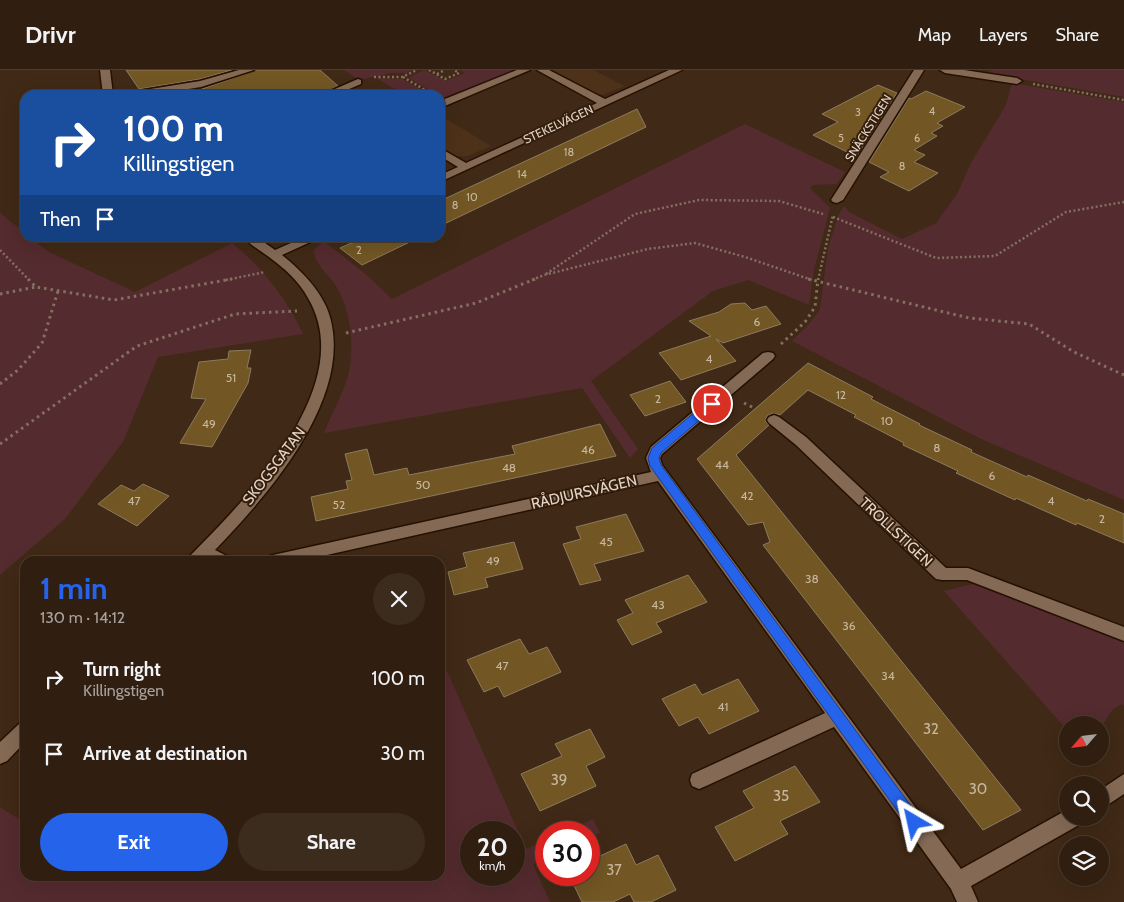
<!DOCTYPE html>
<html lang="en">
<head>
<meta charset="utf-8">
<style>
  body { margin:0; font-family:Cabin,sans-serif; background:#3c2c1e; color:#f1f3f6; height:100vh; display:flex; flex-direction:column; font-size:19px; white-space:nowrap }
  * { box-sizing:border-box; margin:0 }
  p { font-size:16px; color:#a8a29f }
  .icon { flex:none; width:28px; height:28px; fill:none; stroke:currentColor; stroke-width:2; stroke-linecap:round; stroke-linejoin:round }
  .map { position:relative; flex:1; overflow:hidden }
  .sheet { position:absolute; left:20px; top:486px; width:425px; height:325px; display:flex; flex-direction:column; background:#301f10; border-radius:15px; box-shadow:0 5px 20px #0002,0 0 0 1px #4b3d30 }
  .sheet>* { flex:none }
  .top-card { position:absolute; left:20px; top:20px; width:425px; height:152px; border-radius:15px; box-shadow:0 5px 20px #0002,0 0 0 1px #4b3d30; background:#1a4fa0; color:#fff; overflow:hidden }
  .needle { width:32px; rotate:242deg }
  .controls { position:absolute; left:1059px; top:646px; display:grid; gap:10px }
  .controls a { display:grid; place-items:center; width:50px; height:50px; border-radius:50%; background:#301f10; box-shadow:0 5px 20px #0002,0 0 0 1px #4b3d30; font-size:25px }
  .speed { position:absolute; left:460px; top:751px; display:flex; gap:10px; font-size:25px; font-weight:700; text-align:center }
  .speed>* { display:grid; place-content:center; width:65px; height:65px; border-radius:50%; background:#301f10; box-shadow:0 5px 20px #0002,0 0 0 1px #4b3d30; line-height:1 }
  .speed small { font-size:12px; font-weight:400 }
  .speed .limit { border:8px solid #d22; background:#fff; color:#111 }
  .pin { position:absolute; display:grid; place-items:center; width:42px; height:42px; color:#fff; margin:-21px; border:2px solid #fff; border-radius:50%; box-shadow:0 1px 5px #0007 }
  .me { position:absolute; width:55px; margin:-28px; rotate:324deg; stroke-linejoin:round; filter:drop-shadow(0 0 4px #0008) }
  .turn { display:flex; align-items:center; gap:18px; height:105px; padding:0 20px; font-size:22px }
  .turn .icon { width:65px; height:65px; stroke-width:2.5 }
  .turn b { display:block; font-size:35px; line-height:42px }
  .then { display:flex; align-items:center; height:48px; padding:0 20px; background:#0003; gap:10px; font-size:19px }
  .round { display:grid; place-items:center; flex:none; width:52px; height:52px; border-radius:26px; background:#3c2c1e }
  .overview { display:flex; align-items:center; justify-content:space-between; height:85px; padding:0 20px }
  h1 { font-size:30px; font-weight:700; line-height:38px; color:#2563eb }
  .primary-button { display:flex; gap:10px; margin-top:auto; padding:10px 20px }
  .primary-button a { flex:1; height:58px; border-radius:30px; background:#2563eb; color:#fff; font-size:20px; font-weight:700; line-height:58px; text-align:center }
  .primary-button a+a { background:#3c2c1e; color:#f1f3f6 }
  ul { padding:0; list-style:none }
  li { display:flex; align-items:center; gap:15px; height:75px; padding:0 20px }
  li div { flex:1 }
  li b { display:block; font-size:19px }
  li em { font-style:normal }
  header { display:flex; align-items:center; gap:30px; box-sizing:border-box; height:70px; padding:0 25px; background:#301f10; border-bottom:1px solid #4b3d30 }
  header strong { font-size:24px }
  nav { display:flex; gap:28px; margin-inline-start:auto; font-size:18px }
  .map>svg:first-child { display:block }
</style>
</head>
<body>
<header>
<strong>Drivr</strong>
<nav><a>Map</a><a>Layers</a><a>Share</a></nav>
</header>
<div class="map">
<svg width="1124" height="832" viewBox="0 0 1124 832">
  <rect width="100%" height="100%" fill="#402916"/>
  <!-- built -->
  <g fill="#4e3119">
    <path d="M547 0H593L625 16 602 25 594 24Z"/>
    <path d="M440 45 491 76 468 86H454L440 77Z"/>
  </g>
  <!-- green -->
  <g fill="#542b2f" fill-rule="evenodd">
    <path d="M344 0H414L407 3H391L359 10Z"/>
    <path d="M424 0 446 11 465 3 460 0H519L447 30 408 8Z"/>
    <path d="M992 0H1124V27L986 3Z"/>
    <path d="M376 8 402 9 431 25H405Z"/>
    <path d="M1012 13 1124 32V430L979 368 792 271 809 254 820 239 828 178 838 146 844 136 849 142 902 169 936 153 957 124 972 91 1005 37Z"/>
    <path d="M745 54 845 102 837 114 813 115 810 118 830 138 814 200 809 235 748 210 713 221 591 311 638 379 630 388 582 318 324 363C331 345 342 325 348 306 355 278 351 240 336 216 329 204 314 195 314 180L324 171 369 207 392 229Z"/>
    <path d="M0 143 25 163V168H30L49 182 135 222 232 173C261 196 288 230 303 264L158 287 123 372 65 449 0 505Z"/>
    <path d="M977 513 1124 571V636L1122 634 1113 639 1100 659V655H1068L1067 660 944 521Z"/>
    <path d="M440 600 447 601 526 779 546 770V788L533 794 550 832H0V737L25 753V806H105L115 813 120 806H440ZM471 762H514V805H471Z"/>
    <path d="M593 749 600 763 589 768V762H564Z"/>
  </g>
  <!-- building -->
  <g fill="#725725" stroke="#8c7b5f">
    <path d="M126 0H232L200 9 139 19Z"/>
    <path d="M256 0H320L338 16 319 25H162L202 19Z"/>
    <path d="M878 15 897 23 857 87 813 65 838 52 822 44Z"/>
    <path d="M926 21 965 37 937 53 943 56 931 63 937 66 914 80 925 85 914 92 938 103 909 121 880 107 889 102 869 92 909 28 911 29Z"/>
    <path d="M637 39 646 57 440 156V131Z"/>
    <path d="M363 168H418L362 195 340 178Z"/>
    <path d="M745 233 752 240 766 236 781 254 723 273 716 269 736 291 681 310 659 283 711 266 689 251 719 242 731 234Z"/>
    <path d="M251 280 247 298H251L248 313 212 377 180 373 206 329 191 328 199 292 228 289 229 281Z"/>
    <path d="M808 293 873 327 871 329 920 354 919 355 972 380 971 382 1027 407 1028 405 1087 431 1088 429 1124 444V473L1077 453 1076 455 1016 428 1015 430 956 403 958 401 903 375 904 373 854 347 856 345 808 320 780 345 773 343 767 346 765 351 769 355 736 385 1021 740 983 760 763 475 770 472 763 452 748 455 697 389Z"/>
    <path d="M670 311 686 332 645 346 630 325Z"/>
    <path d="M600 354 616 386 316 451 311 427 348 419 346 411 352 410 345 384 367 379 374 405 407 398 409 405 515 384 512 376Z"/>
    <path d="M143 414 169 426 137 456 98 434 121 415 134 421Z"/>
    <path d="M626 444 644 481 594 494 601 510 580 515 563 474 581 469 576 457Z"/>
    <path d="M514 472 523 499 485 508 488 517 454 525 448 502 467 497 463 483Z"/>
    <path d="M688 505 707 532 656 553 662 562 632 575 617 550 633 543 625 530Z"/>
    <path d="M520 569 529 584 547 577 561 602 504 627 498 616 484 622 467 590Z"/>
    <path d="M738 609 759 641 709 664 698 647 679 656 662 629 695 614 702 625Z"/>
    <path d="M590 659 605 687 586 696 596 716 540 741 521 704 562 686 555 674Z"/>
    <path d="M795 696 820 732 780 751 788 764 735 791 715 757 754 738 743 721Z"/>
    <path d="M626 774 636 795 658 785 676 820 651 832H634L630 824 613 832H582L569 805H589V791Z"/>
  </g>
  <g fill="none" stroke-linecap="round" stroke-linejoin="round">
    <!-- minor casing -->
    <g stroke="#261101" stroke-width="3">
      <g id="minor">
        <path d="M100 0H110L113 25H103Z"/>
        <path d="M239 0H254L201 17 150 25H127L132 22 200 11Z"/>
        <path d="M517 0H530L440 38V31Z"/>
        <path d="M537 0H549L605 29 669 0H682L440 112V105L458 97 440 86V78L466 93 597 33Z"/>
        <path d="M914 0H924L843 130 837 133 833 132 831 130Z"/>
        <path d="M940 0H964L1017 8 1022 11 1017 14 945 3Z"/>
        <path d="M358 9 361 10V14L335 25H321Z"/>
        <path d="M245 168H258L275 180 302 168H316L315 170 282 185C303 202 325 224 331 251 350 332 267 426 215 480L229 487 231 491H187L189 487C245 430 360 315 308 228 299 211 284 198 269 187 261 181 251 176 245 168Z"/>
        <path d="M768 282 773 283 775 286 773 289 662 384 660 388 662 395 961 799 1065 741 1068 740V748H1082L1079 755 971 816 978 832H957L951 819 834 657 706 716 699 719 692 716 690 710 692 704 825 643 658 411 300 491H265L267 487 273 485 651 402 646 388 651 377 763 283Z"/>
        <path d="M774 345 779 347 806 367 946 498H968L1124 557V571L967 510H942L936 509 796 375 769 353 767 350 769 347Z"/>
        <path d="M25 652V672L7 691 0 694V672L19 654Z"/>
        <path d="M1124 704V724L1100 740V720Z"/>
      </g>
    </g>
    <!-- path-far1 -->
    <g stroke="#847060" stroke-width="2.5" stroke-dasharray="2 2.5" stroke-linecap="butt">
      <path d="M429 0 445 9 459 3 454 0"/>
      <path d="M437 4 445 0"/>
      <path d="M374 7H402L417 0"/>
      <path d="M403 7 430 23"/>
      <path d="M1033 14 1124 30"/>
      <path d="M833 147 936 188 995 186 1066 142 1124 132"/>
      <path d="M0 180 29 210"/>
      <path d="M546 204 635 144 699 130 779 131 823 144"/>
      <path d="M226 210 265 202"/>
      <path d="M532 210 544 205 648 179 695 173 745 187 812 210"/>
      <path d="M818 210 833 145"/>
    </g>
    <!-- path -->
    <g stroke="#847060" stroke-width="3" stroke-dasharray="2.5 4" stroke-linecap="butt">
      <path d="M28 209 36 217 114 230 232 209"/>
      <path d="M808 209 969 248 1029 254 1074 282 1124 305"/>
      <path d="M0 224 36 217"/>
      <path d="M346 263 476 233 535 209"/>
      <path d="M781 274 805 252 815 237 818 209"/>
      <path d="M0 314 18 300 42 273 58 221"/>
      <path d="M744 333 754 338"/>
      <path d="M0 374 137 276 235 244 297 241"/>
    </g>
    <!-- minor -->
    <use href="#minor" fill="#846a55" fill-rule="evenodd"/>
  </g>
  <!-- route -->
  <path fill="#2563eb" stroke="#184099" d="M712 330 715 331 717 334 715 337 661 383 659 388 661 395 919 747 921 752 919 757 914 759 909 757 650 396 648 388 652 378 708 331Z"/>
  <g text-anchor="middle" dominant-baseline="central" stroke-width="4" stroke-linejoin="round" paint-order="stroke">
    <!-- far-number labels -->
    <g font-size="11" fill="#c8b6a0">
      <text x="932" y="41">4</text>
      <text x="858" y="42">3</text>
      <text x="841" y="68">5</text>
      <text x="917" y="68">6</text>
      <text x="569" y="82">18</text>
      <text x="902" y="96">8</text>
      <text x="522" y="104">14</text>
      <text x="472" y="127">10</text>
      <text x="455" y="135">8</text>
      <text x="359" y="180">2</text>
    </g>
    <!-- far-street labels -->
    <g font-size="12" fill="#e4d5c9" stroke="#351f0c">
      <text transform="translate(558 54) rotate(-25)">STEKELVÄGEN</text>
      <text transform="translate(868 58) rotate(-58)">SNÄCKSTIGEN</text>
    </g>
    <!-- number labels -->
    <g font-size="12" fill="#c8b6a0">
      <text x="757" y="251">6</text>
      <text x="709" y="288">4</text>
      <text x="231" y="307">51</text>
      <text x="841" y="324">12</text>
      <text x="658" y="328">2</text>
      <text x="887" y="350">10</text>
      <text x="209" y="353">49</text>
      <text x="937" y="377">8</text>
      <text x="588" y="379">46</text>
      <text x="722" y="394">44</text>
      <text x="509" y="397">48</text>
      <text x="992" y="405">6</text>
      <text x="423" y="414">50</text>
      <text x="747" y="425">42</text>
      <text x="134" y="430">47</text>
      <text x="1051" y="430">4</text>
      <text x="339" y="434">52</text>
      <text x="1102" y="448">2</text>
      <text x="606" y="471">45</text>
      <text x="493" y="490">49</text>
      <text x="812" y="508">38</text>
      <text x="658" y="534">43</text>
      <text x="849" y="555">36</text>
      <text x="502" y="595">47</text>
      <text x="888" y="605">34</text>
      <text x="723" y="636">41</text>
    </g>
    <!-- street labels -->
    <g font-size="15" fill="#e4d5c9" stroke="#351f0c">
      <text transform="translate(274 396) rotate(-53)">SKOGSGATAN</text>
      <text transform="translate(584 422) rotate(-13)">RÅDJURSVÄGEN</text>
      <text transform="translate(896 462) rotate(43)">TROLLSTIGEN</text>
    </g>
    <!-- near-number labels -->
    <g font-size="15" fill="#c8b6a0">
      <text x="931" y="659">32</text>
      <text x="559" y="710">39</text>
      <text x="978" y="719">30</text>
      <text x="781" y="726">35</text>
      <text x="614" y="800">37</text>
    </g>
  </g>
</svg>
<div class="controls">
<a><svg class="needle" viewBox="-14 -14 28 28"><path d="M0-13l5 13h-10z" fill="#e53935"/><path d="M0 13l5-13h-10z" fill="#a8a29f"/></svg></a>
<a><svg class="icon" aria-label="search" viewBox="0 0 24 24"><circle cx="10" cy="10" r="6"/><path d="M15 15l6 6"/></svg></a>
<a><svg class="icon" aria-label="layers" viewBox="0 0 24 24"><path d="M12 4l9 5-9 5-9-5zM3 14l9 5 9-5"/></svg></a>
</div>
<div class="speed"><div>20<small>km/h</small></div><div class="limit">30</div></div>
<div class="pin" style="left:712px;top:334px;background:#d93025"><svg class="icon" aria-label="arrive" viewBox="0 0 24 24"><path d="M6 21V4h12l-3 4 3 4H6"/></svg></div>
<svg class="me" style="left:914px;top:752px" viewBox="-20 -20 40 40"><path d="M0-17L14 15 0 8-14 15z" fill="#2563eb" stroke="#fff" stroke-width="4"/></svg>
<div class="top-card">
<div class="turn"><svg class="icon" aria-label="right" viewBox="0 0 24 24"><path d="M7 20v-9h11M14 6l5 5-5 5"/></svg><div><b>100 m</b>Killingstigen</div></div>
<div class="then">Then<svg class="icon" aria-label="arrive" viewBox="0 0 24 24"><path d="M6 21V4h12l-3 4 3 4H6"/></svg></div>
</div>
<section class="sheet">
<div class="overview"><div><h1>1 min</h1><p>130 m · 14:12</p></div><a class="round"><svg class="icon" aria-label="close" viewBox="0 0 24 24"><path d="M6 6l12 12M18 6L6 18"/></svg></a></div>
<ul>
<li><svg class="icon" aria-label="right" viewBox="0 0 24 24"><path d="M7 20v-9h11M14 6l5 5-5 5"/></svg><div><b>Turn right</b><p>Killingstigen</p></div><em>100 m</em></li>
<li><svg class="icon" aria-label="arrive" viewBox="0 0 24 24"><path d="M6 21V4h12l-3 4 3 4H6"/></svg><div><b>Arrive at destination</b></div><em>30 m</em></li>
</ul>
<div class="primary-button"><a>Exit</a><a>Share</a></div>
</section>
</div>
</body>
</html>
